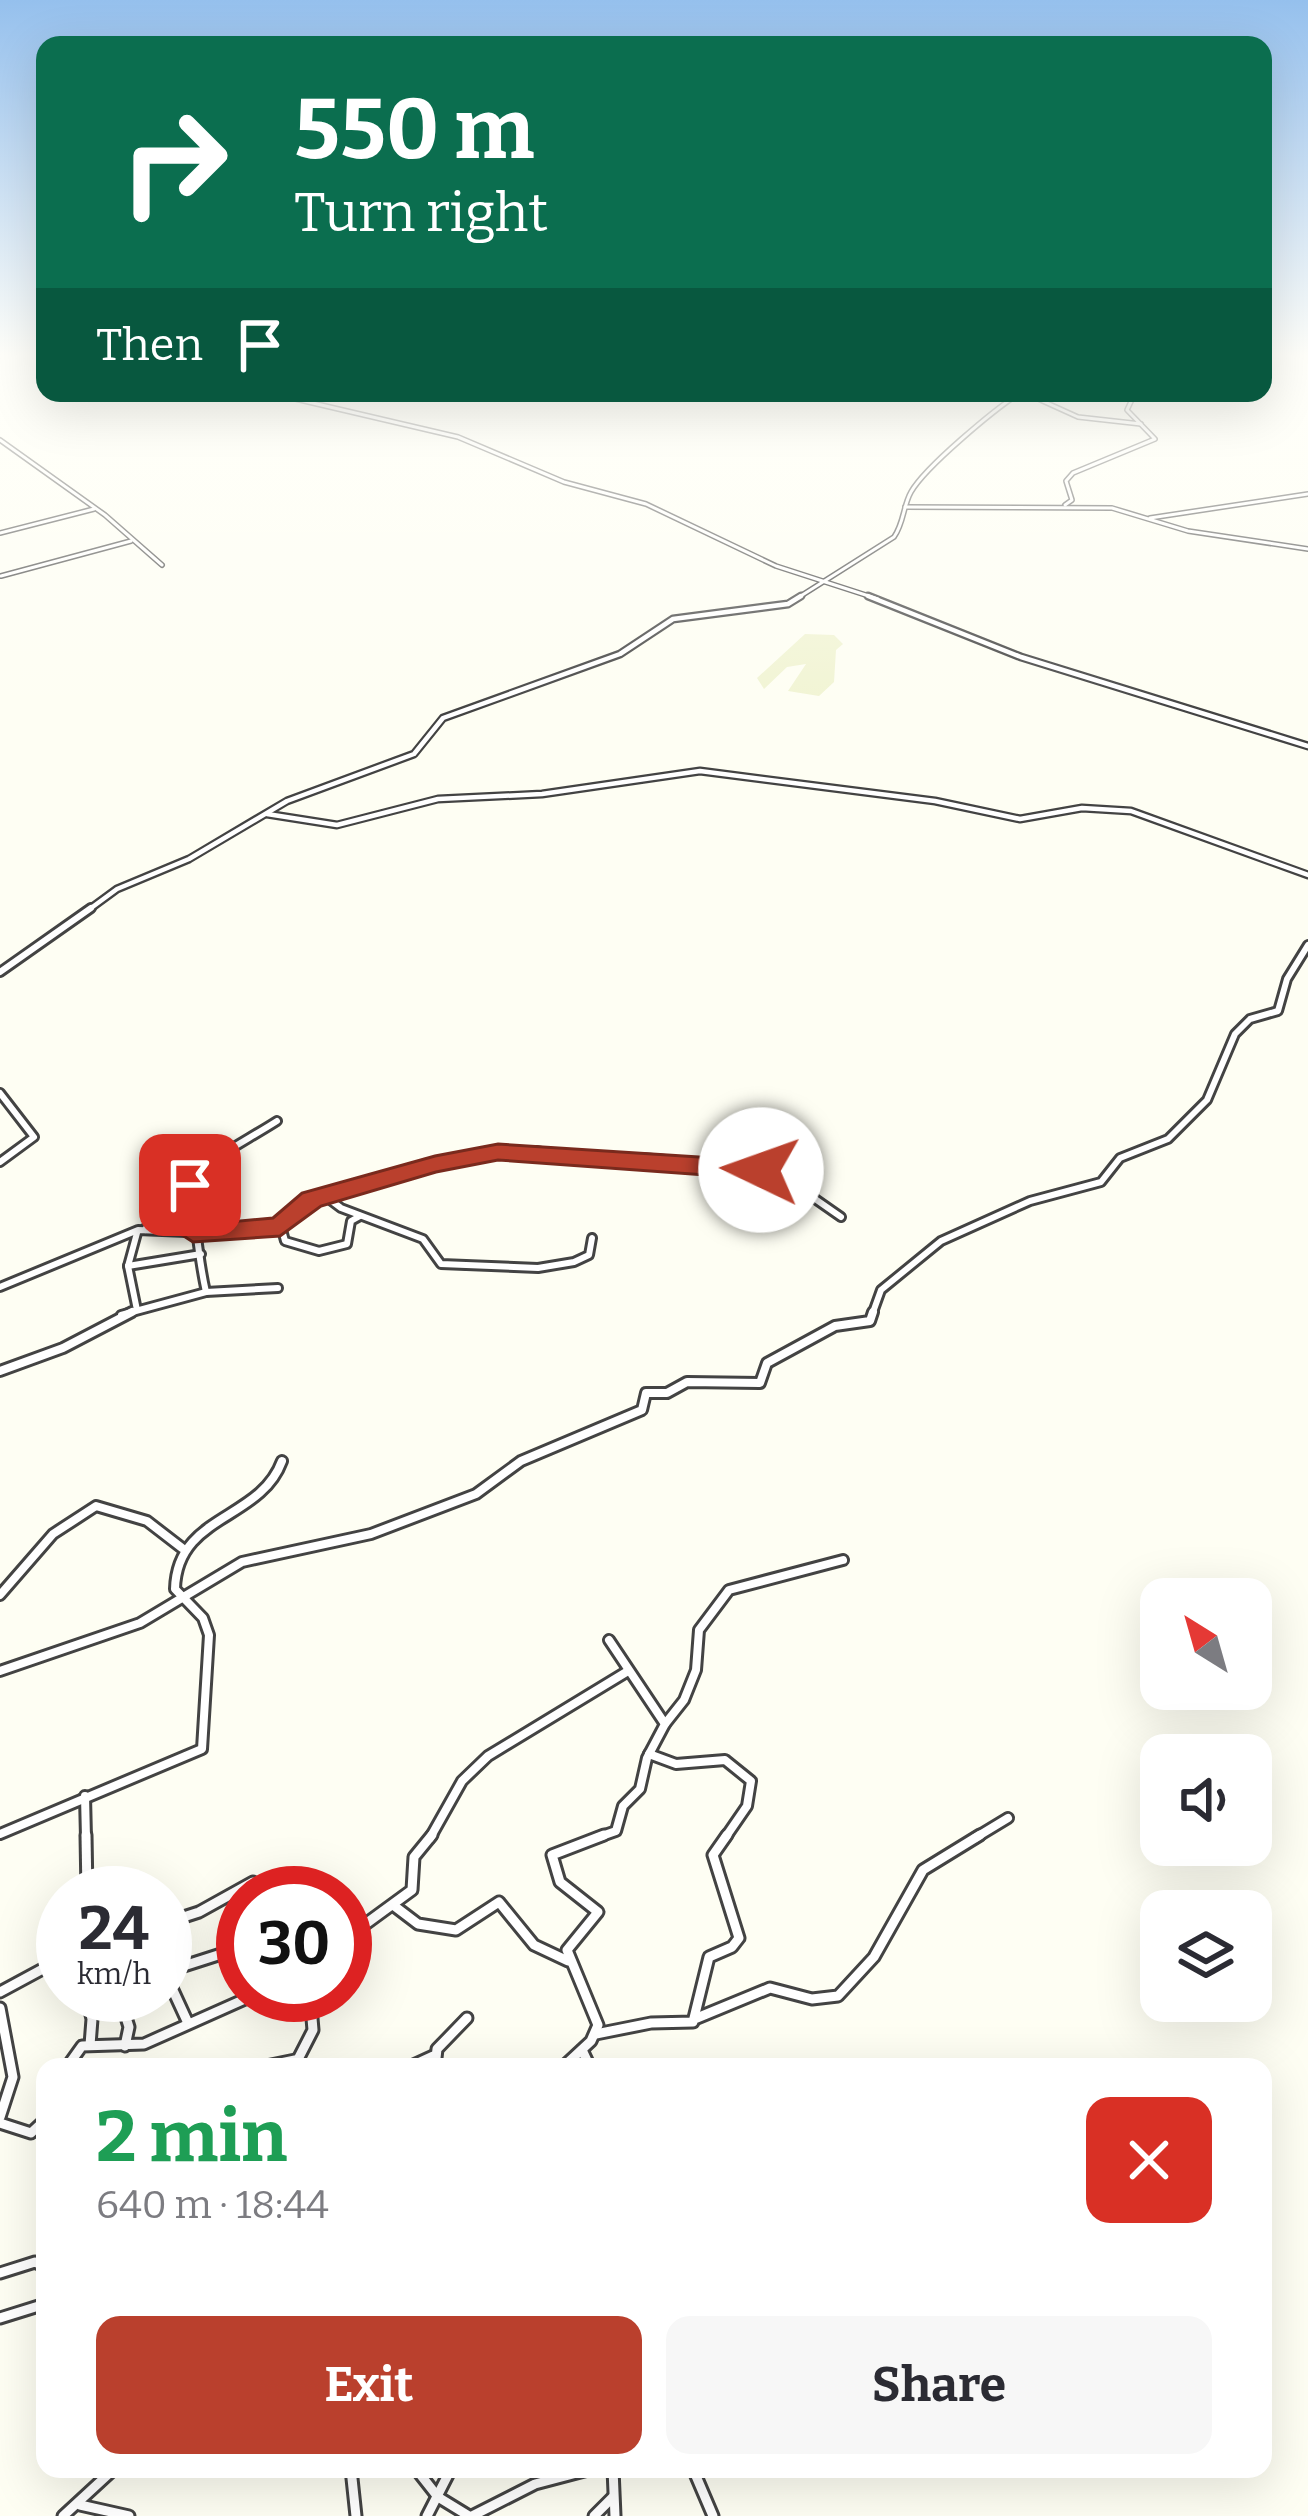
<!DOCTYPE html>
<html lang="en">
<head>
<meta charset="utf-8">
<style>
  body { margin:0; font-family:Bitter,serif; background:#f7f7f7; color:#2b2b33; height:100vh; display:flex; flex-direction:column; font-size:45px; white-space:nowrap }
  * { box-sizing:border-box; margin:0 }
  p { font-size:39px; color:#7c7c81 }
  .icon { flex:none; width:66px; height:66px; fill:none; stroke:currentColor; stroke-width:2; stroke-linecap:round; stroke-linejoin:round }
  .map { position:relative; flex:1; overflow:hidden }
  .drawer { position:absolute; left:36px; top:2058px; width:1236px; height:420px; display:flex; flex-direction:column; background:#fff; border-radius:24px; box-shadow:0 12px 48px #0002 }
  .drawer>* { flex:none }
  .banner { position:absolute; left:36px; top:36px; width:1236px; height:366px; border-radius:24px; box-shadow:0 12px 48px #0002; background:#0b6e4f; color:#fff; overflow:hidden }
  .needle { width:78px; rotate:323deg }
  .controls { position:absolute; left:1140px; top:1578px; display:grid; gap:24px }
  .controls a { display:grid; place-items:center; width:132px; height:132px; border-radius:24px; background:#fff; box-shadow:0 12px 48px #0002; font-size:60px }
  .speed { position:absolute; left:36px; top:1866px; display:flex; gap:24px; font-size:60px; font-weight:700; text-align:center }
  .speed>* { display:grid; place-content:center; width:156px; height:156px; border-radius:50%; background:#fff; box-shadow:0 12px 48px #0002; line-height:1 }
  .speed small { font-size:30px; font-weight:400 }
  .speed .limit { border:18px solid #d22; background:#fff; color:#111 }
  .pin { position:absolute; display:grid; place-items:center; width:102px; height:102px; color:#fff; margin:-51px; border-radius:24px; box-shadow:0 6px 18px #0006 }
  .me { position:absolute; width:132px; margin:-66px; rotate:273deg; stroke-linejoin:round; filter:drop-shadow(0 0 9px #0008) }
  .turn { display:flex; align-items:center; gap:42px; height:252px; padding:0 60px; font-size:54px }
  .turn .icon { width:156px; height:156px; stroke-width:2.5 }
  .turn b { display:block; font-size:84px; line-height:102px }
  .then { display:flex; align-items:center; height:114px; padding:0 60px; background:#0003; gap:24px; font-size:45px }
  .round { display:grid; place-items:center; flex:none; width:126px; height:126px; border-radius:24px; background:#f7f7f7 }
  .summary { display:flex; align-items:center; justify-content:space-between; height:204px; padding:0 60px }
  h1 { font-size:72px; font-weight:700; line-height:90px; color:#1e9e55 }
  .action { display:flex; gap:24px; margin-top:auto; padding:24px 60px }
  .action a { flex:1; height:138px; border-radius:24px; background:#ba402d; color:#fff; font-size:48px; font-weight:700; line-height:138px; text-align:center }
  .action a+a { background:#f7f7f7; color:#2b2b33 }
  .map>svg:first-child { display:block }
</style>
</head>
<body>
<div class="map">
<svg width="1308" height="2516" viewBox="0 0 1308 2516">
  <rect width="100%" height="100%" fill="#fefef3"/>
  <!-- farmland -->
  <path fill="#f1f4d3" d="M805 634 834 635 843 644 836 650 834 682 819 696 788 691 806 664 787 667 764 689 757 678Z"/>
  <g fill="none" stroke-linecap="round" stroke-linejoin="round">
    <!-- minor-far4 casing -->
    <g stroke="#434343" stroke-width="6">
      <g id="minor-far4">
        <path d="M270 393 458 437 564 482 646 504 776 566 878 599"/>
        <path d="M1025 393 1078 417 1141 424"/>
        <path d="M0 440 105 515 162 565"/>
        <path d="M1065 505 1072 500 1066 481 1073 473 1155 439 1127 410 1135 393"/>
        <path d="M905 507 1112 508 1188 531 1308 549"/>
        <path d="M1150 518 1308 494"/>
        <path d="M0 533 94 509"/>
        <path d="M1 576 131 541"/>
        <path d="M796 599 894 537C904 523 903 506 911 492 925 467 995 409 1020 393"/>
      </g>
    </g>
    <!-- minor-far3 casing -->
    <g stroke="#434343" stroke-width="9">
      <g id="minor-far3">
        <path d="M868 596 1021 657 1308 746"/>
        <path d="M267 814 337 825 438 799 542 794 700 771 935 801 1020 819 1082 808 1131 811 1308 875"/>
        <path d="M87 911 117 889 189 859 287 801 414 754 443 718 620 654 673 619 788 604 801 596"/>
      </g>
    </g>
    <!-- minor-far2 casing -->
    <g stroke="#434343" stroke-width="12">
      <g id="minor-far2">
        <path d="M0 972 91 908"/>
        <path d="M0 1093 34 1137 0 1162"/>
        <path d="M189 1179C196 1217 197 1253 206 1292"/>
        <path d="M325 1196 341 1208 423 1239 441 1264 538 1268 574 1262 589 1255 592 1238"/>
        <path d="M281 1226 285 1241 319 1251 347 1244 351 1221 360 1216"/>
        <path d="M145 1230C170 1178 230 1151 277 1121"/>
        <path d="M137 1233 128 1266 137 1310"/>
        <path d="M128 1266 201 1254"/>
        <path d="M0 1287 138 1230 211 1233 274 1228 312 1199 488 1153 536 1151 590 1161 641 1158 750 1167 788 1180 841 1217"/>
        <path d="M121 1315 206 1292 278 1288"/>
        <path d="M872 1315 881 1290 941 1241 1030 1201 1101 1182 1120 1158 1168 1139 1207 1100 1235 1034 1250 1019 1278 1011 1287 979 1308 945"/>
      </g>
    </g>
    <!-- minor-far1 casing -->
    <g stroke="#434343" stroke-width="14">
      <g id="minor-far1">
        <path d="M0 1371 63 1348 132 1312"/>
        <path d="M0 1595 53 1534 96 1506 147 1521 182 1548"/>
        <path d="M0 1671 140 1623 242 1562 371 1534 476 1494 521 1461 642 1410 646 1393H667L687 1382 760 1383 767 1363 835 1326 870 1321 873 1312"/>
        <path d="M665 1724 684 1700 696 1670 699 1630 729 1590 843 1560"/>
        <path d="M649 1754 676 1764 725 1760 751 1781 747 1806 725 1838"/>
        <path d="M85 1796 86 1838"/>
        <path d="M0 1834 202 1749 209 1635 203 1618 175 1589C177 1514 260 1521 282 1461"/>
        <path d="M430 1838 462 1781 488 1756 628 1671"/>
        <path d="M596 1838 616 1831 623 1806 640 1789 647 1758 665 1724 609 1640"/>
        <path d="M975 1838 1008 1818"/>
      </g>
    </g>
    <!-- minor casing -->
    <g stroke="#434343" stroke-width="15">
      <g id="minor">
        <path d="M86 1835 87 1893"/>
        <path d="M393 1905 418 1924 456 1930 499 1902 534 1945 568 1961"/>
        <path d="M165 1923 199 1912 253 1882"/>
        <path d="M345 1939 412 1890 414 1857 432 1835"/>
        <path d="M165 1972 243 1947"/>
        <path d="M165 1973 188 2023"/>
        <path d="M0 1992 63 1958"/>
        <path d="M86 1995 92 2019 90 2045"/>
        <path d="M119 1995 129 2027 125 2046"/>
        <path d="M0 2008 13 2077 0 2117"/>
        <path d="M92 2010 120 2000"/>
        <path d="M313 2012 325 1995"/>
        <path d="M697 2018 770 1988 812 1999 838 1996 874 1957 923 1870 980 1835"/>
        <path d="M596 2034 651 2023 693 2022 709 1957 732 1947 739 1938 713 1855 727 1835"/>
        <path d="M582 2050 590 2067"/>
        <path d="M67 2067 82 2046 144 2044 254 1995"/>
        <path d="M261 2067 295 2060"/>
        <path d="M294 2067 313 2030 310 1995"/>
        <path d="M409 2067 433 2056"/>
        <path d="M435 2067 437 2049 467 2018"/>
        <path d="M563 2067 591 2041 598 2025 567 1950 598 1912 560 1882 552 1855 604 1835"/>
        <path d="M0 2123 31 2133 45 2120"/>
        <path d="M0 2273 35 2262 45 2267"/>
        <path d="M0 2318 45 2304"/>
        <path d="M351 2469 356 2516"/>
        <path d="M416 2469 438 2497 469 2516"/>
        <path d="M613 2469 615 2516"/>
        <path d="M693 2469 713 2516"/>
        <path d="M80 2505 129 2516"/>
        <path d="M63 2516 114 2469"/>
        <path d="M427 2516 451 2469"/>
        <path d="M472 2516 535 2484 592 2469"/>
        <path d="M594 2516 613 2497"/>
      </g>
    </g>
    <!-- minor-far4 -->
    <use href="#minor-far4" stroke="#fff" stroke-width="3"/>
    <!-- minor-far3 -->
    <use href="#minor-far3" stroke="#fff" stroke-width="4.5"/>
    <!-- minor-far2 -->
    <use href="#minor-far2" stroke="#fff" stroke-width="6"/>
    <!-- minor-far1 -->
    <use href="#minor-far1" stroke="#fff" stroke-width="8"/>
    <!-- minor -->
    <use href="#minor" stroke="#fff" stroke-width="9"/>
  </g>
  <!-- sky -->
  <linearGradient id="sky" x2="0" y2="1"><stop stop-color="#95c0ed"/><stop offset="0.5" stop-color="#fffffa"/><stop offset="1" stop-color="#fffffa" stop-opacity="0"/></linearGradient>
  <rect width="1308" height="710" fill="url(#sky)"/>
  <!-- route -->
  <path fill="#ba402d" stroke="#792a1d" stroke-width="3" d="M498 1144 761 1161 774 1170 761 1179 498 1160 436 1172 321 1206 280 1236 193 1242 179 1233 181 1179H200L208 1224 273 1218 302 1193 435 1156Z"/>
</svg>
<div class="controls">
<a><svg class="needle" viewBox="-14 -14 28 28"><path d="M0-13l5 13h-10z" fill="#e53935"/><path d="M0 13l5-13h-10z" fill="#7c7c81"/></svg></a>
<a><svg class="icon" aria-label="sound" viewBox="0 0 24 24"><path d="M4 9h4l5-4v14l-5-4H4zM17 9q2 3 0 6"/></svg></a>
<a><svg class="icon" aria-label="layers" viewBox="0 0 24 24"><path d="M12 4l9 5-9 5-9-5zM3 14l9 5 9-5"/></svg></a>
</div>
<div class="speed"><div>24<small>km/h</small></div><div class="limit">30</div></div>
<div class="pin" style="left:190px;top:1185px;background:#d93025"><svg class="icon" aria-label="arrive" viewBox="0 0 24 24"><path d="M6 21V4h12l-3 4 3 4H6"/></svg></div>
<svg class="me" style="left:761px;top:1170px" viewBox="-20 -20 40 40"><circle r="19" fill="#fff"/><path d="M0-13L10 11 0 6-10 11z" fill="#ba402d"/></svg>
<div class="banner">
<div class="turn"><svg class="icon" aria-label="right" viewBox="0 0 24 24"><path d="M7 20v-9h11M14 6l5 5-5 5"/></svg><div><b>550 m</b>Turn right</div></div>
<div class="then">Then<svg class="icon" aria-label="arrive" viewBox="0 0 24 24"><path d="M6 21V4h12l-3 4 3 4H6"/></svg></div>
</div>
<section class="drawer">
<div class="summary"><div><h1>2 min</h1><p>640 m · 18:44</p></div><a class="round" style="background:#d93025;color:#fff"><svg class="icon" aria-label="close" viewBox="0 0 24 24"><path d="M6 6l12 12M18 6L6 18"/></svg></a></div>
<div class="action"><a>Exit</a><a>Share</a></div>
</section>
</div>
</body>
</html>
